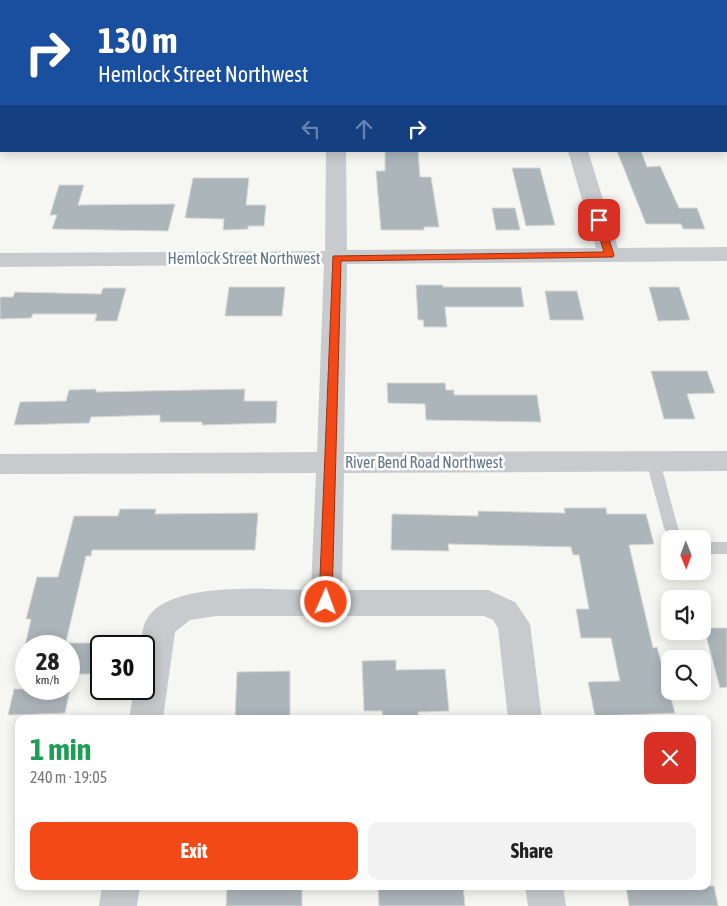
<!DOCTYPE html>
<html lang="en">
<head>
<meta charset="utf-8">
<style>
  body { margin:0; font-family:"Asap Condensed",sans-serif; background:#f2f2f2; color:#222; height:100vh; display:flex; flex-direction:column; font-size:19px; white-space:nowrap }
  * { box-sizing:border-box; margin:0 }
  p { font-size:16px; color:#767676 }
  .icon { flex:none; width:28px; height:28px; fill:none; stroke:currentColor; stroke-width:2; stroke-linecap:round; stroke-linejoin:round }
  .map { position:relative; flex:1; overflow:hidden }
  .side { position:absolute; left:15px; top:715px; width:696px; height:175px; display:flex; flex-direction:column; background:#fff; border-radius:10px; box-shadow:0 2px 12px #0003 }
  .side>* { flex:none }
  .guide { position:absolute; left:0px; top:0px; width:728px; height:152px; box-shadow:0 2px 12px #0003; background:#1a4fa0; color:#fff; overflow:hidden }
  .needle { width:32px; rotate:179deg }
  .buttons { position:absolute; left:661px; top:530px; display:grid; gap:10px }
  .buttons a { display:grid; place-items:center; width:50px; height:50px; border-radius:10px; background:#fff; box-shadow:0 2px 12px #0003; font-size:25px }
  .speed { position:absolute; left:15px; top:635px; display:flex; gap:10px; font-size:25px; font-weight:700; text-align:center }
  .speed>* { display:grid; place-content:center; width:65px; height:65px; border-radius:50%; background:#fff; box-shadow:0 2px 12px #0003; line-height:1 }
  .speed small { font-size:12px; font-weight:400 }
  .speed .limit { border:2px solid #111; border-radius:8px; background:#fff; color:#111 }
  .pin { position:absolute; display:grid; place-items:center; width:42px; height:42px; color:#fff; margin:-21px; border-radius:10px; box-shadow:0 2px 8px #0006 }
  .me { position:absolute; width:55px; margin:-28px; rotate:2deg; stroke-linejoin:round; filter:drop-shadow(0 0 4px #0008) }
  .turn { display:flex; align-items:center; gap:18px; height:105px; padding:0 15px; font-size:22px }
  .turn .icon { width:65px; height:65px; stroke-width:2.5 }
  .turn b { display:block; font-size:35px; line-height:42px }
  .lanes { display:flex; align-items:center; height:48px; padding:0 15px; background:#0003; justify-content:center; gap:25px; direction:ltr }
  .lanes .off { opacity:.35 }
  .round { display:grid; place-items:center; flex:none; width:52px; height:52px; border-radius:10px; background:#f2f2f2 }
  .headline { display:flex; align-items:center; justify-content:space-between; height:85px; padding:0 15px }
  h1 { font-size:30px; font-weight:700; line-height:38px; color:#1e9e55 }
  .action { display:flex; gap:10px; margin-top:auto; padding:10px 15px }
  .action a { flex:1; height:58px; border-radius:10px; background:#f24917; color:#fff; font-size:20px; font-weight:700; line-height:58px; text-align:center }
  .action a+a { background:#f2f2f2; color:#222 }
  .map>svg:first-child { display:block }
</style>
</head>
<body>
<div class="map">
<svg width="727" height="906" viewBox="0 0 727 906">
  <rect width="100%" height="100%" fill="#f6f6f2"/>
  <!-- building -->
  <g fill="#acb5ba" stroke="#d8d8d5">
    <path d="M385 151H418L420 177H431L439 227H424V230H381L376 171H385Z"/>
    <path d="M617 151H641L647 167 660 166 679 208H697L705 229H683L681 224H646Z"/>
    <path d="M512 168H540L555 225 526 226Z"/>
    <path d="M193 178H249L246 205H266L264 226H248V229L223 230 224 219 185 218Z"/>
    <path d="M59 185H84L78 205 175 204 168 231 52 229 57 215H50Z"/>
    <path d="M492 208H515L520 230H496Z"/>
    <path d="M416 285H443V287H521L524 307H445L447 327H424L423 320H418Z"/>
    <path d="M229 287H285L282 316H225Z"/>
    <path d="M649 287H679L690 320 658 321Z"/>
    <path d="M103 288H126L117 321H95L97 314H33L31 318 0 319V297H13L15 292 101 294Z"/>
    <path d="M545 291H577L584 320H550Z"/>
    <path d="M651 371H707L715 393 687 394 695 419H664Z"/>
    <path d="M387 383H445L446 390H454V395H537L541 422 426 420 425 404 388 403Z"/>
    <path d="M96 389V392L245 389 244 401H277L276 423 202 425V422H160V415L91 417 89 423 14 425 20 402 66 401 69 390Z"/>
    <path d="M564 508H606L607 514H646L654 544 629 545 653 648 657 647 675 713 595 716 588 682 620 681 611 638H581L576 609H589L579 555H573L571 547 448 544 449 551 391 550 392 514 478 516V511L565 513Z"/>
    <path d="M120 509H156L155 514 258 513 255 550H92L91 556H86L65 646H25L31 619H26L37 577H58L74 516H118Z"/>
    <path d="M704 628H727V687L720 688Z"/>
    <path d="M69 643H95L90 674H69Z"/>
    <path d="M396 660V670L445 669 449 711 418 712 419 719H383L382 711H364L362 661Z"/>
    <path d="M290 671V718L235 719 237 672Z"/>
    <path d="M14 689H70L65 713 8 715Z"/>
    <path d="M227 886H302V906H226Z"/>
    <path d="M378 886H463L465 906H379Z"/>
    <path d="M626 886H714L718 906H629Z"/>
  </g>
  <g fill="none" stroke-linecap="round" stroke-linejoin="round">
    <!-- service -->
    <g fill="#c8cbce" fill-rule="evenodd">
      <path d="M653 456 658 457 660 461 678 528 684 539 670 540 664 528 646 461 648 457Z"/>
      <rect x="702" y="542" width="25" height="12"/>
    </g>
    <!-- minor -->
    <g fill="#c8cbce" fill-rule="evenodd">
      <rect x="328" y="0" width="16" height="1"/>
      <path d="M720 0H727V8L726 1H719Z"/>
      <rect x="0" y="3" width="1" height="10"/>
      <rect x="0" y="100" width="1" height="12"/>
      <path d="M326 151H346L347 250 596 248 568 151H588L618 248 727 247V261L347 264 344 452 727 451V471L344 473 342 590H488L515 602 530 624 542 719H508L498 628 493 620 484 616H216L190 620 175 632 163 719H129L134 689H144V646H141C142 637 142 625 148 617 174 580 270 590 311 590L316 473 0 474V454L317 452 324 264 0 267V253L325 251Z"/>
      <path d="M102 886H140L137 906H99Z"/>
      <path d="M525 886H563L566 906H528Z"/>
    </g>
  </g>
  <!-- route -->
  <path fill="#f24917" stroke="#9d2f0f" d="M599 218 603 220 614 255 613 257 341 261 332 602 330 606 326 607 321 606 319 602 333 256 604 252 594 220Z"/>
  <g text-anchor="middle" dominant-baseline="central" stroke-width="5" stroke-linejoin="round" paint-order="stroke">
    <!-- street labels -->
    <g font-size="16" fill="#637786" stroke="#fff">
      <text x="244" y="258">Hemlock Street Northwest</text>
      <text x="424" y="462">River Bend Road Northwest</text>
    </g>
  </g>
</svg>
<div class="buttons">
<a><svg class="needle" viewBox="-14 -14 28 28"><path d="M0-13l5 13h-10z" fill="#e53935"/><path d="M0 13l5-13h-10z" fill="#767676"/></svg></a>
<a><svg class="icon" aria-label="sound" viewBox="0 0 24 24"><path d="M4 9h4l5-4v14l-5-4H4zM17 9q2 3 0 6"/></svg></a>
<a><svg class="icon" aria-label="search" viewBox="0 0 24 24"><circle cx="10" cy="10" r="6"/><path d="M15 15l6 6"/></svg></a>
</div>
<div class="speed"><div>28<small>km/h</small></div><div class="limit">30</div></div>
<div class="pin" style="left:599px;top:220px;background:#d93025"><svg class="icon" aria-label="arrive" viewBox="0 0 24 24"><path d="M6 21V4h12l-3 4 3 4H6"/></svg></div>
<svg class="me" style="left:326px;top:602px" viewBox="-20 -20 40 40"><circle r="17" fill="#f24917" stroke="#fff" stroke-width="3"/><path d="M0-11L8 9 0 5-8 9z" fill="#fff"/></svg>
<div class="guide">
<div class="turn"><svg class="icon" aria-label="right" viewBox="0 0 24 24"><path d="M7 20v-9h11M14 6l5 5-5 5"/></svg><div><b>130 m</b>Hemlock Street Northwest</div></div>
<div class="lanes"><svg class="icon off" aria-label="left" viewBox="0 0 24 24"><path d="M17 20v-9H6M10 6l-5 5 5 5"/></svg><svg class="icon off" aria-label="ahead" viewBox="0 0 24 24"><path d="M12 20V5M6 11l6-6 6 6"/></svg><svg class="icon" aria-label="right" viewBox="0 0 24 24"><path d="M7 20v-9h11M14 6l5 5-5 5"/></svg></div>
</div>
<section class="side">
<div class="headline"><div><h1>1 min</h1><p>240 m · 19:05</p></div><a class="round" style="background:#d93025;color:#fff"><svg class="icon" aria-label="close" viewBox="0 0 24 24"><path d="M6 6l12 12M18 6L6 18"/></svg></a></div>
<div class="action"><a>Exit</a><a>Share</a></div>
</section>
</div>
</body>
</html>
